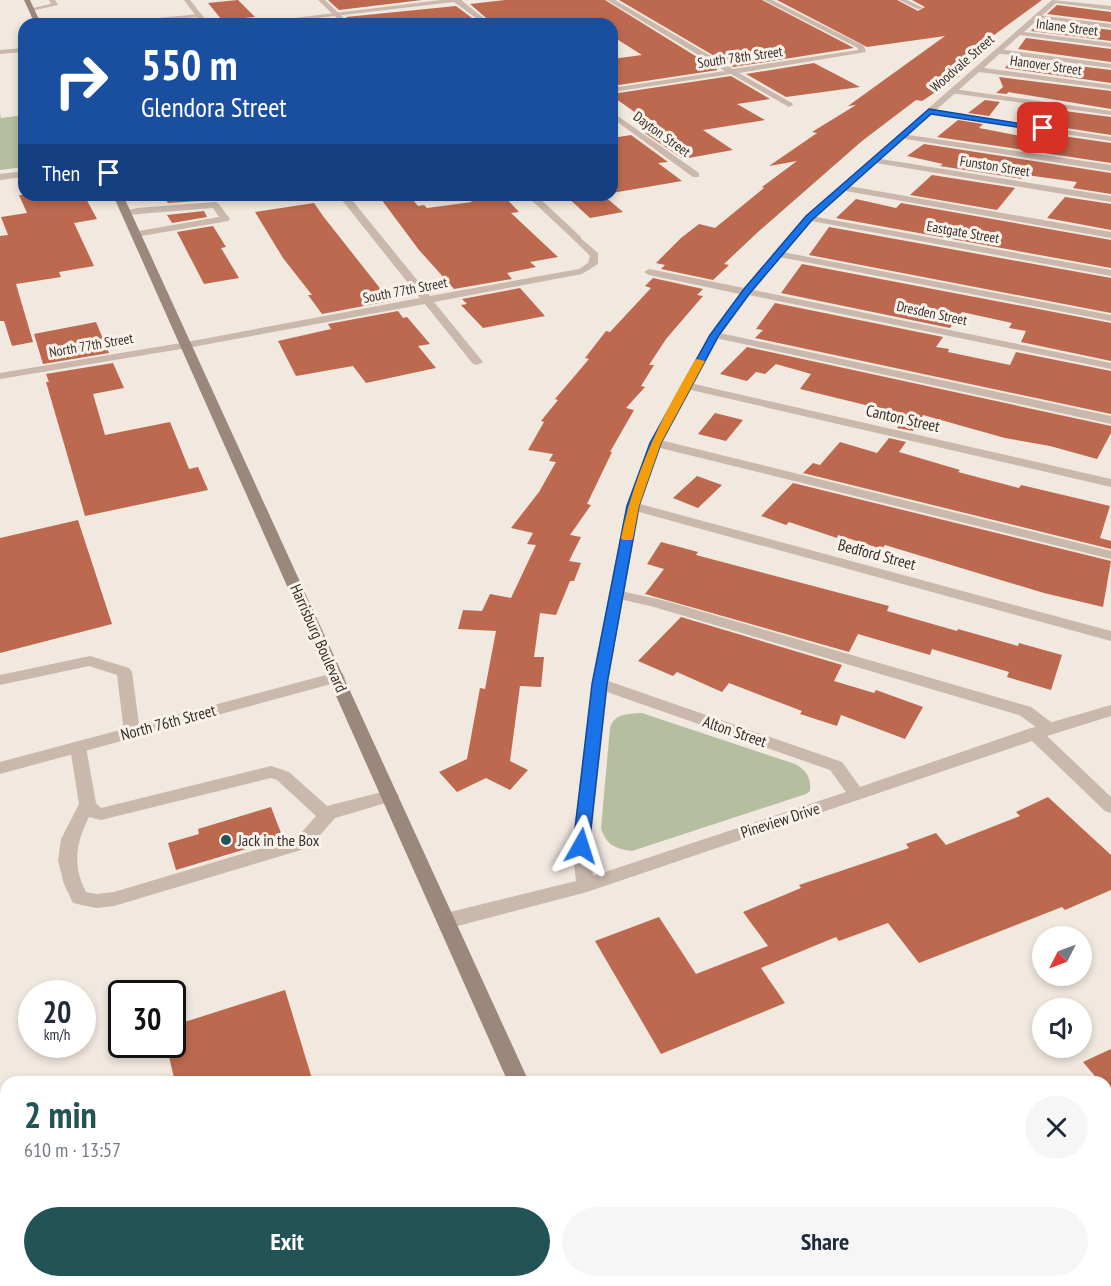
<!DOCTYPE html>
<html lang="en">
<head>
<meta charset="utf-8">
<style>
  body { margin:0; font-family:"PT Sans Narrow",sans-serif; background:#f6f6f7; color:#1f2937; height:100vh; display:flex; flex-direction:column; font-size:22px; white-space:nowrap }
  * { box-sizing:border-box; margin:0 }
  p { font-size:20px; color:#747a83 }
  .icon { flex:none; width:33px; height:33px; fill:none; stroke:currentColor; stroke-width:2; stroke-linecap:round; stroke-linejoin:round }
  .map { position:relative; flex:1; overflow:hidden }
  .details { position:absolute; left:0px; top:1076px; width:1112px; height:212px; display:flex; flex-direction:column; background:#fff; border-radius:18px 18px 0 0; box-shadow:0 3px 9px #0003 }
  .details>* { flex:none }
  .banner { position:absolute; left:18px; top:18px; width:600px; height:183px; border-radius:18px; box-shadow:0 3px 9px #0003; background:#1a4fa0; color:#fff; overflow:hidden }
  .needle { width:39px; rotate:228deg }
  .fabs { position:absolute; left:1032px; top:926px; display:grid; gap:12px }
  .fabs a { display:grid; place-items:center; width:60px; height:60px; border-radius:50%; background:#fff; box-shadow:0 3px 9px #0003; font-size:30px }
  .speed { position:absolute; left:18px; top:980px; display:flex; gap:12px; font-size:30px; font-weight:700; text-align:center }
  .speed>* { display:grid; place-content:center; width:78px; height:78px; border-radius:50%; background:#fff; box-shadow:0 3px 9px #0003; line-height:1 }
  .speed small { font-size:15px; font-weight:400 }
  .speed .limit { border:3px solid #111; border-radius:9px; background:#fff; color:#111 }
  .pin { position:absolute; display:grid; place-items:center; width:51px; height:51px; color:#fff; margin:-26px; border-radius:12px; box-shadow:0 3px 9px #0006 }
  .me { position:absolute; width:66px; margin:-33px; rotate:6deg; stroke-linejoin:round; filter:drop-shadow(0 0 4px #0008) }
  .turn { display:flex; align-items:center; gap:21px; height:126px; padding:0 24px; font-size:27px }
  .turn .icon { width:78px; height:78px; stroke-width:2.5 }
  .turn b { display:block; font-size:42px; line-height:51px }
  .then { display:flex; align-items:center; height:57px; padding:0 24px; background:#0003; gap:12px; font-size:22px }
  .round { display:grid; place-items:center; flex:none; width:63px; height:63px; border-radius:32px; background:#f6f6f7 }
  .summary { display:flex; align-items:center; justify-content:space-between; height:102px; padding:0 24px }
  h1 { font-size:36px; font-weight:800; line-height:45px; color:#225356 }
  .cta { display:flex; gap:12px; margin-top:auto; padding:12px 24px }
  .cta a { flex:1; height:69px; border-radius:36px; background:#225356; color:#fff; font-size:24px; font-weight:800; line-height:69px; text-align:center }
  .cta a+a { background:#f6f6f7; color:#1f2937 }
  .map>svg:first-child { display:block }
</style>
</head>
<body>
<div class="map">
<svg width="1111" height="1286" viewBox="0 0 1111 1286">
  <rect width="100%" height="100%" fill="#f1e8df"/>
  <!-- green -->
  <g fill="#b5bfa0">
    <path d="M0 114 1 118 24 115V167L0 170Z"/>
    <path d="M642 713 795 764C807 771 811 777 810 791L806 794 632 851C616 849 606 845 601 828L610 728C614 713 629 714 642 713Z"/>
  </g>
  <!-- building -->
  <g fill="#bd6950">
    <path d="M238 0 255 17 222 20 208 3Z"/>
    <path d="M328 0H422L339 10Z"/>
    <path d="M505 0H605L718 70 612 86V59L642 55 612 36V24H493L470 4Z"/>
    <path d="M619 0H762L854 48 733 67Z"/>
    <path d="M777 0H897L918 11 925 7 912 0H1042L942 73 960 76 922 101 916 100 862 141 759 231 724 264 729 265 713 280 661 269 665 265 656 263 681 238 699 224 715 228 764 188 762 187 797 161 769 166 817 133 812 132 856 105 848 106 945 36 867 47Z"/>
    <path d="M1057 5 1111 12V22L1047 14Z"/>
    <path d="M456 6 480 24H352L346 17Z"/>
    <path d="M1040 21 1111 30V41L1031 31Z"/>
    <path d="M1026 38 1111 49V62L1018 49Z"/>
    <path d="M1012 58 1111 70V83L1005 68Z"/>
    <path d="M814 63 860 87 786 97 746 74Z"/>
    <path d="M731 76 770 99 737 104 765 120 703 130 733 150 683 159 645 133 660 130 612 96V94Z"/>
    <path d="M999 77 1111 91V109L1008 92 1007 94 996 93 1003 87Z"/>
    <path d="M985 100 1000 102 989 116 968 113Z"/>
    <path d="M1049 109 1111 117V135L1040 124Z"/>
    <path d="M958 120 983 124 979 128 1031 138 1035 132 1111 143V163L937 137Z"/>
    <path d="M631 135 668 162 658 163 682 181 612 193V138Z"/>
    <path d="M924 144 1111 173V194L1073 188 1077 182 1026 175 1022 179 940 166 943 164 907 156Z"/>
    <path d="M932 175 1015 188 997 210 910 195Z"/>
    <path d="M19 195H84L97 219 74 223 94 266 59 272 61 277 16 284 33 342 12 346 4 321H0V236L8 235 1 217 27 213Z"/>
    <path d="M162 195H194L198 201 168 203Z"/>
    <path d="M378 195H409L418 206 424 205 427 208 472 202 466 195H503L519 212 511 213 558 257 530 262 536 267 507 273 512 279 454 289 419 250Z"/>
    <path d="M565 195H603L623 212 590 218Z"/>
    <path d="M1065 197 1111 204V230L1047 218Z"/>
    <path d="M856 199 896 208 901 203 1111 240V268L836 218Z"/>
    <path d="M314 203 323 216 390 301 322 314 308 295H312L283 258 255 212Z"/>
    <path d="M204 211 207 217 172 223 167 215Z"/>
    <path d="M213 226 226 247 221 248 239 278 204 284 177 232Z"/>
    <path d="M829 227 1111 278V313L809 255Z"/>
    <path d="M802 264 1111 323V361L1021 342 1026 331 1009 328 1012 323 962 312 950 328 781 293Z"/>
    <path d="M653 278 703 289 697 295 703 296 666 339 649 365H654L641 386 645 387 626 408 634 410 610 452H612L587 504 591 505 570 535 581 537 569 561 581 563 574 581H570L556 615 540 613 534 657H544L541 687 520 686 510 761 528 770 510 790 486 778 457 792 439 772 467 759 480 688 485 689 496 631 458 629 463 610 482 611 490 594 511 598 536 545 527 544 533 533 511 528 539 492 556 462 549 461 553 454 528 450 544 422 541 421 558 400 555 399 589 359 585 358 606 331 610 332 651 288 645 286Z"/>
    <path d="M520 288 545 316 483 328 461 305 467 304 462 299Z"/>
    <path d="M775 303 943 337 936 347 949 349 948 352 1010 365 1016 352 1111 371V414L755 338 763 330 756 329Z"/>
    <path d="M398 311 403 318 407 317 430 344 418 346 436 368 366 383 353 366 296 376 278 341 331 329 328 324Z"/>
    <path d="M96 322 109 353 43 364 34 334Z"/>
    <path d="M747 347 1111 426V433L1097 459 1050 446 1005 438 923 415 913 431 897 428 903 421 894 419 898 413 800 389 811 374 776 364 765 374 756 372 747 381 720 374Z"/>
    <path d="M113 363 124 388 93 394 105 435 170 422 189 469 198 467 208 490 85 516 46 382H49L46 374Z"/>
    <path d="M715 413 743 420 726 441 698 434Z"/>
    <path d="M889 438 906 442 899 452 960 470 958 472 1019 488 1021 485 1110 506 1100 538 1111 541V549L803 473 813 463 820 465 840 442 877 453Z"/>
    <path d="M697 476 722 485 698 508 673 498Z"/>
    <path d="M793 483 1111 561 1103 607 1044 593 885 545 882 549 838 535 837 538 789 522 786 525 761 516Z"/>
    <path d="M78 520 112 624 0 653V538Z"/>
    <path d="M661 542 698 552 696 555 889 606 887 611 957 631 958 629 1018 646 1019 643 1062 655 1051 690 1007 677 1009 672 932 649 930 655 858 634 849 652 645 594 664 569 647 564Z"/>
    <path d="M681 617 842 665 834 681 874 693 876 690 923 707 905 739 841 715 837 726 800 714 802 711 729 683 722 692 677 672 673 676 638 661Z"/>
    <path d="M1048 797 1111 855V890L1065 910 1062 907 919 963 888 923 839 941 836 937 761 968 785 1003 661 1054 595 941 659 917 696 974 768 946 743 912 801 888 799 885 909 848 906 844 936 833 946 845 1020 816 1016 812Z"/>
    <path d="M271 807 283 838 176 870 168 843 199 834 198 829Z"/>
    <path d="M285 990 313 1082H175L166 1044H172V1026Z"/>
    <path d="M1111 1049V1094L1106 1088V1082H1100L1083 1062Z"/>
  </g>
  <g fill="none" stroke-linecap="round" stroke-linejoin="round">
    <!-- service -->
    <g fill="#c9b8ab" fill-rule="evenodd">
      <path d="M49 0H55L58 5 31 11 28 9 51 4Z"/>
      <path d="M200 14 198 17 115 24 118 22Z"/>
      <path d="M1037 15 1111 24V28L1035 18Z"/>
      <path d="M998 49 1111 64V68L995 53Z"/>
      <path d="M953 89 1111 111V115L950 93 949 91Z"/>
      <path d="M902 134 1111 165V171L899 138 898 136Z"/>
      <path d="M843 185 1111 232V238L840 190 839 188Z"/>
      <path d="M215 202 218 203 230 219 228 221 136 237 131 234 133 232 219 217 213 208 126 215 121 212 137 208Z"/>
      <path d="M777 251 1111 315V321L774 256 772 254Z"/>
      <path d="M715 332 1111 416V424L711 337V333Z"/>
      <path d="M656 439 1111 551V559L652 446 650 443 652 440Z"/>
      <path d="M616 590 662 600 1031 707 1059 728 1057 732C1044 736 1030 722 1019 715L654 607 611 597 609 594Z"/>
      <path d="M90 656 129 668 132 672 140 732 138 736H126L124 732 117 675 89 666 0 685V675Z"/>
      <path d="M78 741 84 743 86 747 96 803 101 808 271 766 289 772 327 806 390 790 396 792 399 796 396 800 335 818 314 842 301 850 114 906 96 908 73 903 64 884 58 861 61 839 79 804 70 747 72 743ZM271 778 277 780 316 816 302 832 289 840 114 892 96 894 86 892C72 865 76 843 89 817L101 820Z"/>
    </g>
    <!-- minor -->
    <g fill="#c9b8ab" fill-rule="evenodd">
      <path d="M184 0H190L209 24H202Z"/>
      <path d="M441 0H461L491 24H484L454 2 266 24H245Z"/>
      <path d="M607 0H615L733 69 858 50V48L764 0H772L864 46 866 52 739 73 792 103 793 105 789 107 731 74 612 92V88L725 71Z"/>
      <path d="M899 0H907L923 8 918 9Z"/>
      <path d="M1052 0 1111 6V10L1056 3 1024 32 1111 43V47L1020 35 984 68 1111 85V89L979 72 936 110 1111 137V141L932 114 881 159 1111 196V202L876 163 816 217 1111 270V276L811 221 753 290 1111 363V369L749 295 720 335 694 384 1111 479V487L691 390 662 443 640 504 1111 631V641L639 512 608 681 842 762 860 787 1028 729 1111 705V716L1047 736 1111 797V813L1105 811 1032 741 587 892 446 929 439 926 437 921 439 916 446 913 576 881 572 847 592 684 626 506 650 443 710 335 740 294 649 275 644 272 649 269 744 288 806 216ZM607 692 830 770 846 792 593 876 590 847Z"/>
      <path d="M24 48V52L0 54V50Z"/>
      <path d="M612 112 699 173V177H693L612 118Z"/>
      <path d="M338 195H348L430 296 579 269 588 263 590 256 573 239 578 236 598 253V264L582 274 434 302 483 362 477 365 473 364 425 304 187 348 0 379V373L187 342 420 298Z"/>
      <path d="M337 672 342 673 345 677 342 681 0 774V762Z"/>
    </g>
    <!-- tertiary -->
    <g fill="#c9b8ab" fill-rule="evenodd">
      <path d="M318 0H325L350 24H343Z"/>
      <path d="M24 171V177L0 180V174Z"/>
      <path d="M526 195H536L581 237V241H575Z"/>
    </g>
    <!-- secondary -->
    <g fill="#9c877d" fill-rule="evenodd">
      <path d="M24 0H30L41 24H35Z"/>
      <path d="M113 195H123L529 1082H508Z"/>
      <path d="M592 1281H617L619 1286H594Z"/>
    </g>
  </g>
  <!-- route -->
  <path fill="#1a73e8" stroke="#114b97" stroke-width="1.5" d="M929 109 1047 128 1043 131 931 114 812 220 750 293 719 335 661 443 639 506 607 684 589 846 586 851H575L573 846 592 684 627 506 650 443 710 335 744 289 806 216Z"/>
  <!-- slow -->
  <path fill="#f59e0b" d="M696 359 705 361 661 443 639 506 633 538 632 540H623L621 538C634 474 662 415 696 359Z"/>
  <!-- markers -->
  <circle fill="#225356" stroke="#f9f2eb" stroke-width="2" cx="226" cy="840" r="6"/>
  <g text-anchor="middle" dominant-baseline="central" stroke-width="6" stroke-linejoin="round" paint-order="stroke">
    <!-- far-street labels -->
    <g font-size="14" fill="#372e2a" stroke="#f9f2eb">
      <text transform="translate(1067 27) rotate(7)">Inlane Street</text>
      <text transform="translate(740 57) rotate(-8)">South 78th Street</text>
      <text transform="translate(962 63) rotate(-41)">Woodvale Street</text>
      <text transform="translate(1046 65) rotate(8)">Hanover Street</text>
      <text transform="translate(662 134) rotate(36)">Dayton Street</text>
      <text transform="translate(995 166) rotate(9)">Funston Street</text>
      <text transform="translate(963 232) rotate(10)">Eastgate Street</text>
      <text transform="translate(405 290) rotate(-11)">South 77th Street</text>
      <text transform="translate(932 313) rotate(12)">Dresden Street</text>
      <text transform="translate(91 345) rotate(-10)">North 77th Street</text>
    </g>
    <!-- street labels -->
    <g font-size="16" fill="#372e2a" stroke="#f9f2eb">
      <text transform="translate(903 418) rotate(13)">Canton Street</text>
      <text transform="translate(877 554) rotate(15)">Bedford Street</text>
      <text transform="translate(319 638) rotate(66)">Harrisburg Boulevard</text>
      <text transform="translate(168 722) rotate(-15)">North 76th Street</text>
      <text transform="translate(735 731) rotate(19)">Alton Street</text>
      <text transform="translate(780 820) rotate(-18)">Pineview Drive</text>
    </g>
    <!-- poi labels -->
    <g font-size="16" fill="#372e2a" stroke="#f9f2eb" text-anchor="start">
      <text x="238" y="840">Jack in the Box</text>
    </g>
  </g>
</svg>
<div class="fabs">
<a><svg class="needle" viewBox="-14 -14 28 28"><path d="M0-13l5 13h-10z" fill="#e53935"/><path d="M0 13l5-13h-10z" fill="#747a83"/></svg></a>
<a><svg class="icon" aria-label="sound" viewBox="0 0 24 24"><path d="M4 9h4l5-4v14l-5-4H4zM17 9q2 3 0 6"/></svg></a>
</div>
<div class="speed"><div>20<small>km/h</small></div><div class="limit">30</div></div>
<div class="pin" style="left:1043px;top:128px;background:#d93025"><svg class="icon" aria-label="arrive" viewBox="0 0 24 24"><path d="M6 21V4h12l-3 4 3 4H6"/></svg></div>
<svg class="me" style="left:581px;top:846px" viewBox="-20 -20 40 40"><path d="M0-17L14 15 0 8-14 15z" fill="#1a73e8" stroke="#fff" stroke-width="4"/></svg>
<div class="banner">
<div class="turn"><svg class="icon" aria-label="right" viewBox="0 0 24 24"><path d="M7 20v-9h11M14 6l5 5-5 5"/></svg><div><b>550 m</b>Glendora Street</div></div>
<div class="then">Then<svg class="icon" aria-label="arrive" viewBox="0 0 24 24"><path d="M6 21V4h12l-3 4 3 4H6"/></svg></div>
</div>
<section class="details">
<div class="summary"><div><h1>2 min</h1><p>610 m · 13:57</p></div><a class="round"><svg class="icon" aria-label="close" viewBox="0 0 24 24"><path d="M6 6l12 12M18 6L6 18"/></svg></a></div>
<div class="cta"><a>Exit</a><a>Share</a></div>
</section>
</div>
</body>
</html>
